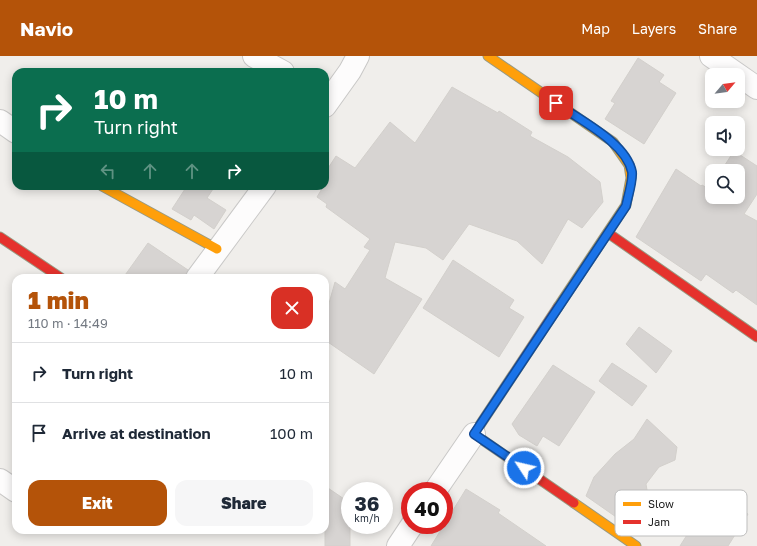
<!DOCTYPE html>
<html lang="en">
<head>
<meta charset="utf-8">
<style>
  body { margin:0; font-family:"Golos Text",sans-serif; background:#f6f6f7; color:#1f2937; height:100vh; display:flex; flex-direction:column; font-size:15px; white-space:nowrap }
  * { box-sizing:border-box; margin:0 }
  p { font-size:13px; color:#747a83 }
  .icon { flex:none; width:22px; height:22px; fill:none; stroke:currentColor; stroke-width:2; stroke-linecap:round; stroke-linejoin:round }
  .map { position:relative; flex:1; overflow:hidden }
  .side { position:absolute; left:12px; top:218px; width:317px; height:260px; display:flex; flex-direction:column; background:#fff; border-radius:12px; box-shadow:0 2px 10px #0003 }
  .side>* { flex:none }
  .hud { position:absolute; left:12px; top:12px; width:317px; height:122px; border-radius:12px; box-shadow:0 2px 10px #0003; background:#0b6e4f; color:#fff; overflow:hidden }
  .needle { width:26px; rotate:61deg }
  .fabs { position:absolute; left:705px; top:12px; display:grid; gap:8px }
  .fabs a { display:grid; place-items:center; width:40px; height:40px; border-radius:8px; background:#fff; box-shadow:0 2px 10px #0003; font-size:20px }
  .speed { position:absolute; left:341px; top:426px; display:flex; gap:8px; font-size:20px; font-weight:700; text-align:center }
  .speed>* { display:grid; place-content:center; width:52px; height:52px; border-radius:50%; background:#fff; box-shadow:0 2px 10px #0003; line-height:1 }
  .speed small { font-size:10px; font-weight:400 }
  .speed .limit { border:6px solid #d22; background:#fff; color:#111 }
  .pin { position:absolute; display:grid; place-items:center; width:34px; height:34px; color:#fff; margin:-17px; border-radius:8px; box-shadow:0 2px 6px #0006 }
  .me { position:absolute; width:44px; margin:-22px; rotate:305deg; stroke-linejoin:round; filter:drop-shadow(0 0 3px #0008) }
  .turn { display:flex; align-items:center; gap:14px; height:84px; padding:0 16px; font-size:18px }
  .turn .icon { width:52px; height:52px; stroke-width:2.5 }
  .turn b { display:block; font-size:28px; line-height:34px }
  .lanes { display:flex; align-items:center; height:38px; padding:0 16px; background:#0003; justify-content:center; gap:20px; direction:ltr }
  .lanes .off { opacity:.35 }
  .round { display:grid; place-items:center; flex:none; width:42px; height:42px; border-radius:12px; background:#f6f6f7 }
  .summary { display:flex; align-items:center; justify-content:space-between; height:68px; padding:0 16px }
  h1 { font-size:24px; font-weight:800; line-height:30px; color:#b45309 }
  .primary-button { display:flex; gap:8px; margin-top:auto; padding:8px 16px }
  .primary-button a { flex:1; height:46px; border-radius:12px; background:#b45309; color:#fff; font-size:16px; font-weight:800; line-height:46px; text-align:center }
  .primary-button a+a { background:#f6f6f7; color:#1f2937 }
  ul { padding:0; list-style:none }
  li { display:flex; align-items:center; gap:12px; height:60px; padding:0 16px; border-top:1px solid #e0e1e3 }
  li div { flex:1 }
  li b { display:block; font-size:15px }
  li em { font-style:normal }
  header { display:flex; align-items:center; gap:24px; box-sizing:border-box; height:56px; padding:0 20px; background:#b45309; color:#fff }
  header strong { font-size:19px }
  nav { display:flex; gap:22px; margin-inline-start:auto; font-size:14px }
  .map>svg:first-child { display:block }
</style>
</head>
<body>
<header>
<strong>Navio</strong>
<nav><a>Map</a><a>Layers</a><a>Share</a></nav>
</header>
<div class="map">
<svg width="757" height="490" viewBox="0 0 757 490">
  <rect width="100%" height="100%" fill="#f0eeeb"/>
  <!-- building -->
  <g fill="#d7d4d2" stroke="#d3d0cc">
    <path d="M638 2 664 19 659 26 676 37 644 88 605 63 615 47 611 45Z"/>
    <path d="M452 31 498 57 499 55 532 76 530 80 568 101 600 126 603 146 582 172 568 163 542 208 517 185 469 168 443 204 426 192 395 186 385 222 422 243 374 318 325 284V254L328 251 335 226 345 233 370 194 364 191 370 183 326 151 327 148 317 141 323 131 321 130H325V117L336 100 355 112 390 66 415 87Z"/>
    <path d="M734 95 757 110V138L744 158 757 165V249L736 234 733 237 706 218 701 225 636 181 676 113 701 130 702 129 709 133 712 129V141H738V115H721Z"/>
    <path d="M187 130H215L207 142 226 154 214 173 194 159 191 164 172 153Z"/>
    <path d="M148 187 188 214 185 222H123Z"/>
    <path d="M453 204 514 244 509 252 524 261 499 301 423 252Z"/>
    <path d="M639 271 672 295 656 317 626 288Z"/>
    <path d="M612 307 647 330 632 350 599 325Z"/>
    <path d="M553 309 595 336 559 390 543 380 537 390 519 379 512 368Z"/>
    <path d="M647 363 677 391 675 404 659 411 646 428 648 440 637 450 630 448 619 463 586 440 594 421 615 398 634 383Z"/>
    <path d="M325 430 350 447V490H325Z"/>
    <path d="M466 433 500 454 498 457 546 490H431Z"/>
    <path d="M714 436 748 458 728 490H680Z"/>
  </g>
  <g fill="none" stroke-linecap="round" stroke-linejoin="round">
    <!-- street casing -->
    <g stroke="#c9c8c7" stroke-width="24">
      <g id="street">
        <path d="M254 0 283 16"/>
        <path d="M711 0 757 32"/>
        <path d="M325 50 350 15 358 0"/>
        <path d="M0 65 16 76"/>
        <path d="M197 222 265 130"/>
        <path d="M0 424 16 435"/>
        <path d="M435 435 474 378"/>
        <path d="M398 490 412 469"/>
      </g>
    </g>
    <!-- slow casing -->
    <g stroke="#999a82" stroke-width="11">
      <g id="slow">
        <path d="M488 0 613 86 629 109 631 122 626 149 558 251"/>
        <path d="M102 130 217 193"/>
        <path d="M574 447 636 490"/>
      </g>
    </g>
    <!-- jam casing -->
    <g stroke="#999a82" stroke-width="11">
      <g id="jam">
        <path d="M608 177 757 281"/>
        <path d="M0 181 61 222"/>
        <path d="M558 251 474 378 574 447"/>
      </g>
    </g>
    <!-- street -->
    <use href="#street" stroke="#fdfcfc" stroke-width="22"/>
    <!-- slow -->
    <use href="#slow" stroke="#ff9f0a" stroke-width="9"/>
    <!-- jam -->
    <use href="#jam" stroke="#e5322d" stroke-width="9"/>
  </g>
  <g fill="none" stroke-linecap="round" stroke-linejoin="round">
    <!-- route casing -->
    <g stroke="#114b97" stroke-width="10">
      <path id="route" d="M524 412 474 378 626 150C628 140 633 125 632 116 626 86 579 64 556 47"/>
    </g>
    <!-- route -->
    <use href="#route" stroke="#1a73e8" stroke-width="7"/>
  </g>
  <!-- legend -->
  <rect x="615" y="434" width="132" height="46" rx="6" fill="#fff" stroke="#bdbdbd" stroke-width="1"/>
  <rect x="623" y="446" width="18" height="4" fill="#ff9f0a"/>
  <rect x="623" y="464" width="18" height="4" fill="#e5322d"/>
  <g font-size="11" fill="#222">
    <text x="648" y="452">Slow</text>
    <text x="648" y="470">Jam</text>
  </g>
</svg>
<div class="fabs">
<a><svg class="needle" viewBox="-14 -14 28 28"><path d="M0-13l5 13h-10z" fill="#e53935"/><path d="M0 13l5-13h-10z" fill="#747a83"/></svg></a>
<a><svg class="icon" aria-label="sound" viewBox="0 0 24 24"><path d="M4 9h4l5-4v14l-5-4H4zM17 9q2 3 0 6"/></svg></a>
<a><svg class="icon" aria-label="search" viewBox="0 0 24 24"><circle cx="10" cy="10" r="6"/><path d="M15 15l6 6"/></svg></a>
</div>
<div class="speed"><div>36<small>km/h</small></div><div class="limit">40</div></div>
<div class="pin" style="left:556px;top:47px;background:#d93025"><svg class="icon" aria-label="arrive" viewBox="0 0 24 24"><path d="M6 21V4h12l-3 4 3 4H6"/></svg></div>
<svg class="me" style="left:524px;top:412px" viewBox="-20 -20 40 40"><circle r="17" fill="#1a73e8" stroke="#fff" stroke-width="3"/><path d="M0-11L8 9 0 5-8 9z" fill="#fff"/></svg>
<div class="hud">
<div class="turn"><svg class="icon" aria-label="right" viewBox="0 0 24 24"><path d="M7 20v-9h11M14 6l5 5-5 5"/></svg><div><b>10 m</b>Turn right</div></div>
<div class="lanes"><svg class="icon off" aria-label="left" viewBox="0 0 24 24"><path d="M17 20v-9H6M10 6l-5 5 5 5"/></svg><svg class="icon off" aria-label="ahead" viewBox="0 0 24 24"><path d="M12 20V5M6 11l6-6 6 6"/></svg><svg class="icon off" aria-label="ahead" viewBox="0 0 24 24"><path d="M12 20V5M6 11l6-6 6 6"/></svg><svg class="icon" aria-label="right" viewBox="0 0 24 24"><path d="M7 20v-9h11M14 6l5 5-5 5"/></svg></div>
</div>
<section class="side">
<div class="summary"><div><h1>1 min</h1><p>110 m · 14:49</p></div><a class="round" style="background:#d93025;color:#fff"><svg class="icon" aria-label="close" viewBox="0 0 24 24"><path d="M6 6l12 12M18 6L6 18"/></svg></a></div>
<ul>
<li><svg class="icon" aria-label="right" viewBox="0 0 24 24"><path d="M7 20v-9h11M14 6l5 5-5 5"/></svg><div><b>Turn right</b></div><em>10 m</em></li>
<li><svg class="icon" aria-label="arrive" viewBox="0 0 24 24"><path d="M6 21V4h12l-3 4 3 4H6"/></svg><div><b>Arrive at destination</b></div><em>100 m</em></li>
</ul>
<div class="primary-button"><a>Exit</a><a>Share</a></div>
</section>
</div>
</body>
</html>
